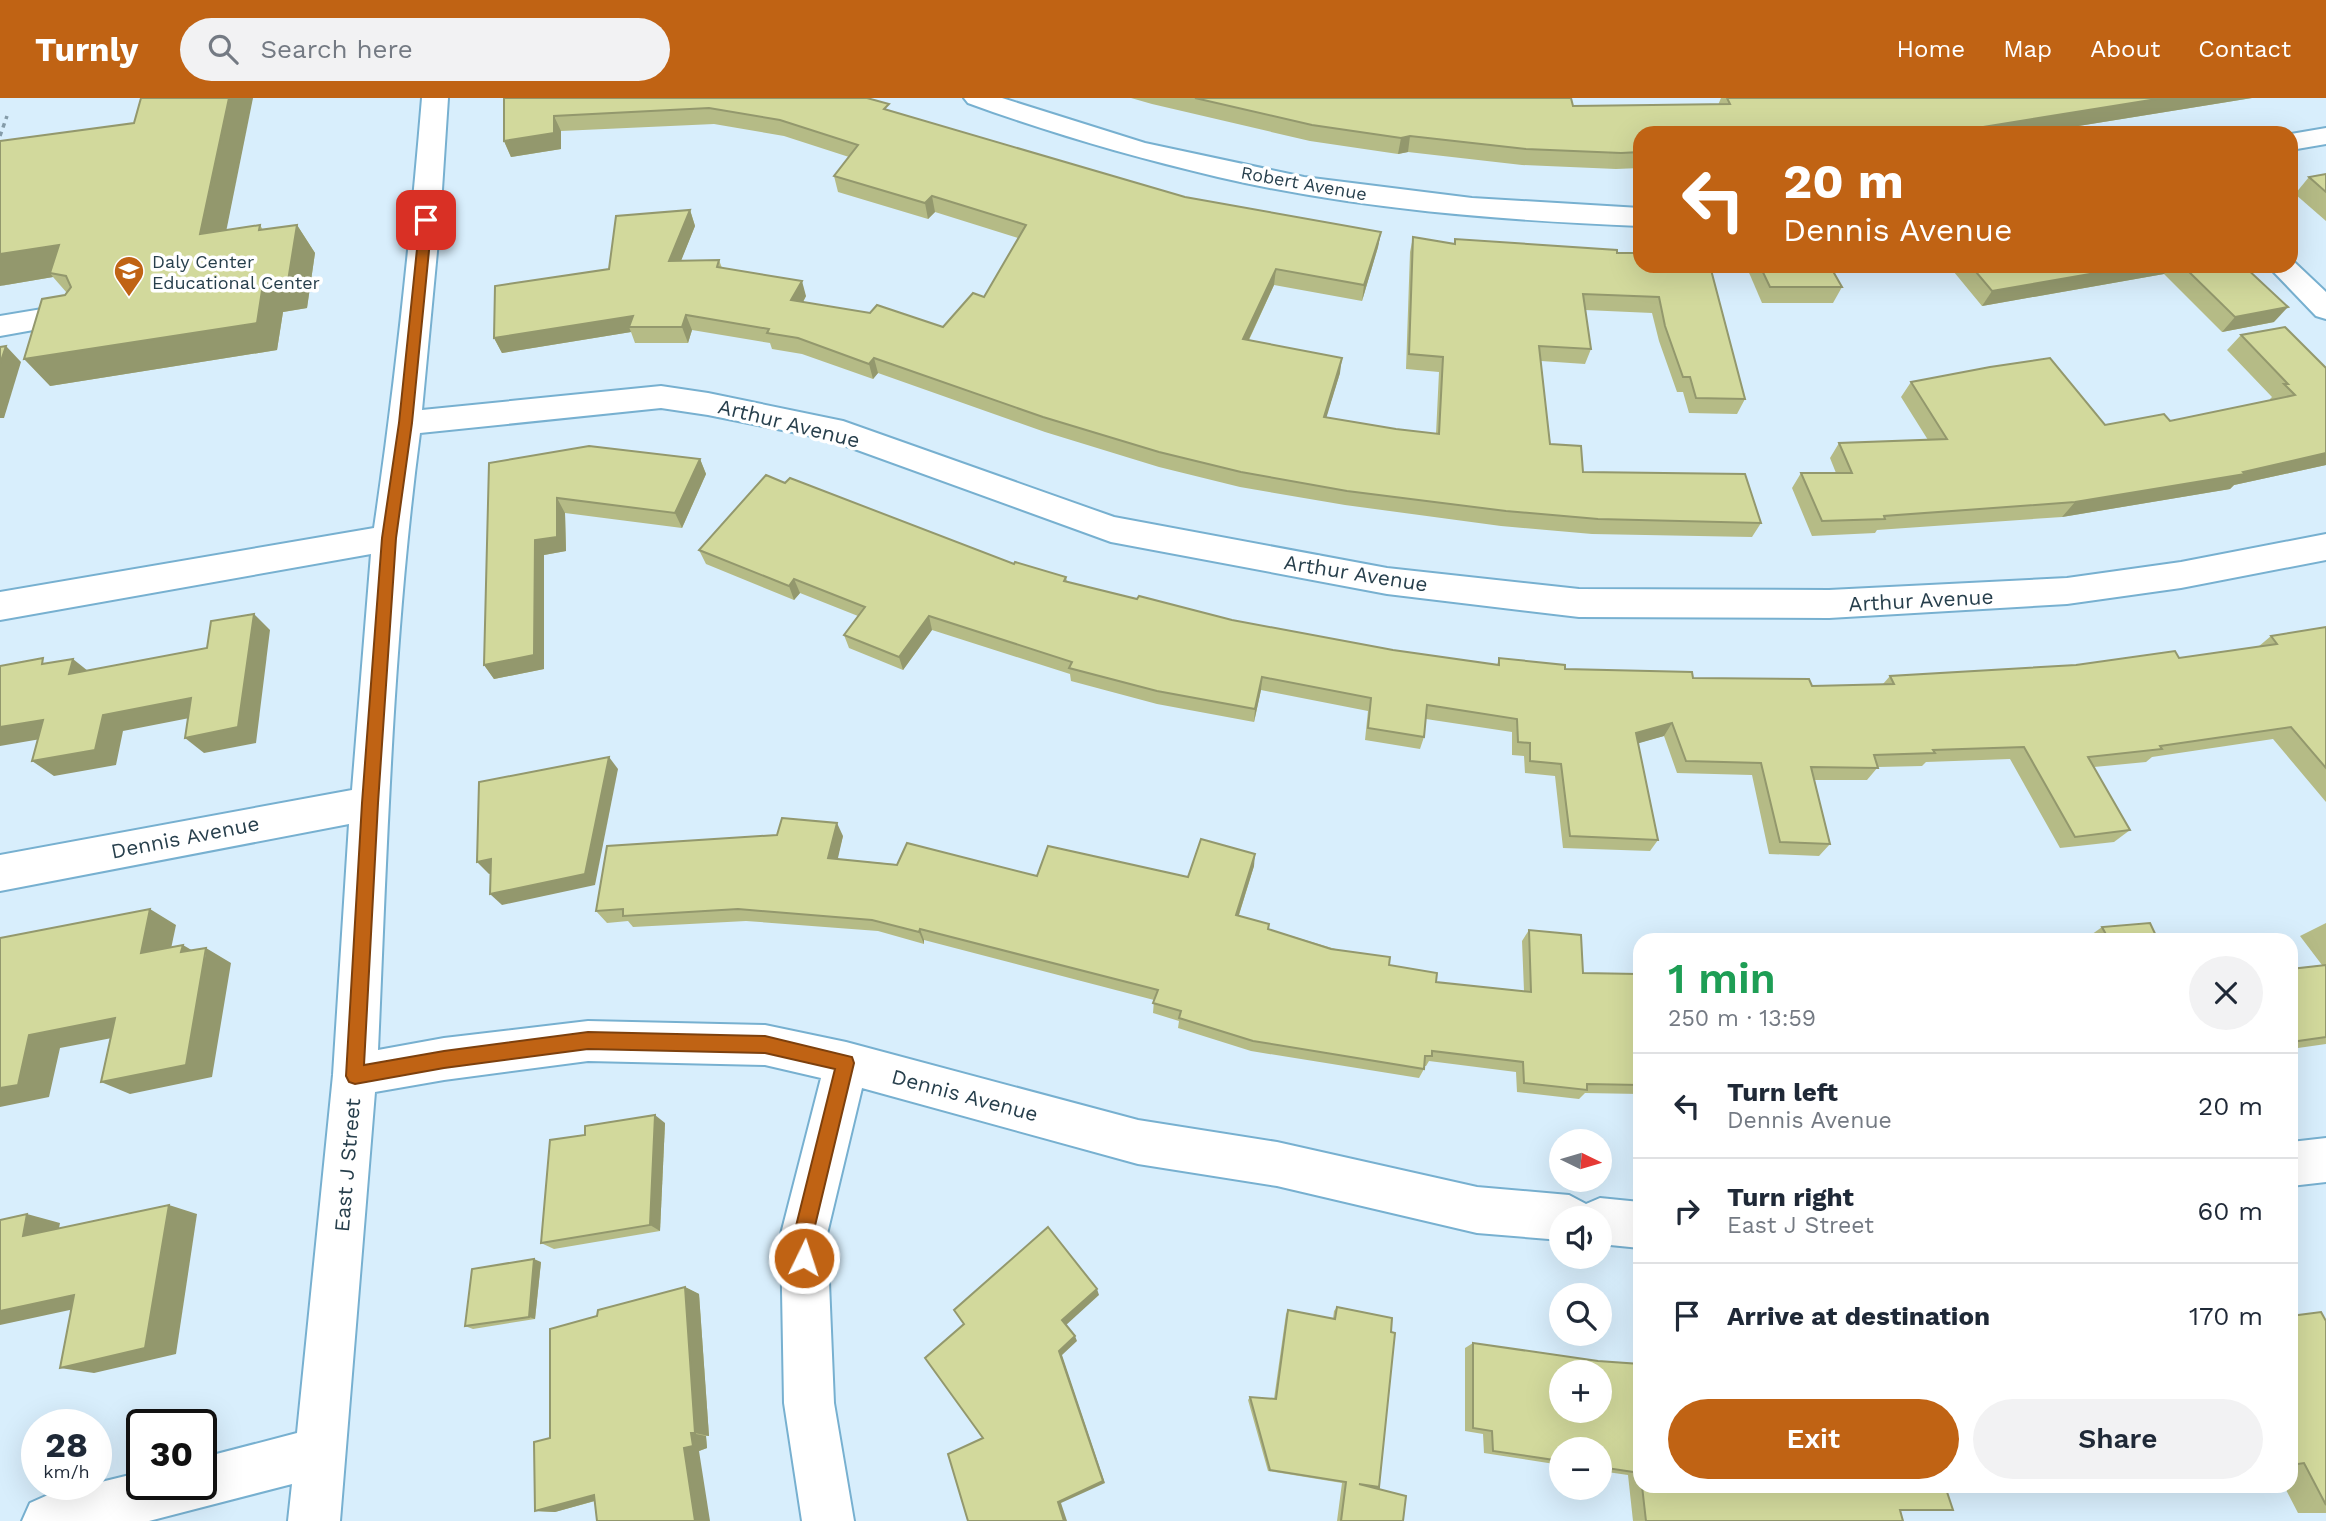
<!DOCTYPE html>
<html lang="en">
<head>
<meta charset="utf-8">
<style>
  body { margin:0; font-family:"Work Sans",sans-serif; background:#f2f2f3; color:#1f2937; height:100vh; display:flex; flex-direction:column; font-size:26px; white-space:nowrap }
  * { box-sizing:border-box; margin:0 }
  p { font-size:23px; color:#747a83 }
  .icon { flex:none; width:38px; height:38px; fill:none; stroke:currentColor; stroke-width:2; stroke-linecap:round; stroke-linejoin:round }
  .map { position:relative; flex:1; overflow:hidden }
  .drawer { position:absolute; left:1633px; top:835px; width:665px; height:560px; display:flex; flex-direction:column; background:#fff; border-radius:21px; box-shadow:0 7px 28px #0002 }
  .drawer>* { flex:none }
  .top-card { position:absolute; left:1633px; top:28px; width:665px; height:147px; border-radius:21px; box-shadow:0 7px 28px #0002; background:#c06314; color:#fff; overflow:hidden }
  .needle { width:46px; rotate:95deg }
  .fabs { position:absolute; left:1549px; top:1031px; display:grid; gap:14px }
  .fabs a { display:grid; place-items:center; width:63px; height:63px; border-radius:50%; background:#fff; box-shadow:0 7px 28px #0002; font-size:35px }
  .speed { position:absolute; left:21px; top:1311px; display:flex; gap:14px; font-size:35px; font-weight:700; text-align:center }
  .speed>* { display:grid; place-content:center; width:91px; height:91px; border-radius:50%; background:#fff; box-shadow:0 7px 28px #0002; line-height:1 }
  .speed small { font-size:18px; font-weight:400 }
  .speed .limit { border:4px solid #111; border-radius:10px; background:#fff; color:#111 }
  .pin { position:absolute; display:grid; place-items:center; width:60px; height:60px; color:#fff; margin:-30px; border-radius:14px; box-shadow:0 4px 10px #0006 }
  .me { position:absolute; width:77px; margin:-38px; rotate:4deg; stroke-linejoin:round; filter:drop-shadow(0 0 5px #0008) }
  .turn { display:flex; align-items:center; gap:24px; height:147px; padding:0 35px; font-size:32px }
  .turn .icon { width:91px; height:91px; stroke-width:2.5 }
  .turn b { display:block; font-size:49px; line-height:60px }
  .round { display:grid; place-items:center; flex:none; width:74px; height:74px; border-radius:37px; background:#f2f2f3 }
  .summary { display:flex; align-items:center; justify-content:space-between; height:119px; padding:0 35px }
  h1 { font-size:42px; font-weight:600; line-height:52px; color:#1e9e55 }
  .primary-button { display:flex; gap:14px; margin-top:auto; padding:14px 35px }
  .primary-button a { flex:1; height:80px; border-radius:42px; background:#c06314; color:#fff; font-size:28px; font-weight:600; line-height:80px; text-align:center }
  .primary-button a+a { background:#f2f2f3; color:#1f2937 }
  ul { padding:0; list-style:none }
  li { display:flex; align-items:center; gap:21px; height:105px; padding:0 35px; border-top:2px solid #e0e1e3 }
  li div { flex:1 }
  li b { display:block; font-size:26px }
  li em { font-style:normal }
  header { display:flex; align-items:center; gap:42px; box-sizing:border-box; height:98px; padding:0 35px; background:#c06314; color:#fff }
  header strong { font-size:33px }
  nav { display:flex; gap:38px; margin-inline-start:auto; font-size:24px }
  .search { width:490px; height:63px; background:#f2f2f3; display:flex; align-items:center; gap:18px; box-sizing:border-box; padding:0 24px; border-radius:38px; color:#747a83; font-size:26px }
  .map>svg:first-child { display:block }
</style>
</head>
<body>
<header>
<strong>Turnly</strong>
<div class="search"><svg class="icon" aria-label="search" viewBox="0 0 24 24"><circle cx="10" cy="10" r="6"/><path d="M15 15l6 6"/></svg>Search here</div>
<nav><a>Home</a><a>Map</a><a>About</a><a>Contact</a></nav>
</header>
<div class="map">
<svg width="2326" height="1423" viewBox="0 0 2326 1423">
  <rect width="100%" height="100%" fill="#d8eefc"/>
  <g fill="none" stroke-linecap="round" stroke-linejoin="round">
    <!-- minor casing -->
    <g stroke="#77b0d0" stroke-width="4">
      <g id="minor">
        <path d="M422 0H448L440 122 422 312 661 288 708 295 843 323 1114 419 1387 470 1579 491 1829 492 2067 480 2181 464 2326 436V462L2181 490 2067 506 1829 520 1579 519 1387 496 1111 444 827 341 708 317 661 310 420 335C393 539 387 746 378 952L444 940 588 923 765 927 846 944 1138 1022 1277 1044 1477 1089 1569 1097 1586 1106 1600 1100 1640 1104V1150L1600 1146V1120H1561V1142L1477 1135 1277 1088 1138 1066 862 990 827 1136 834 1305 854 1423H802L784 1305 781 1136 821 980 765 967 588 963 444 982 375 994 340 1423H288L292 1386 149 1423H22L30 1405 48 1397 142 1374V1386H201V1360L297 1335 333 977 349 726 0 793V757L352 692 371 456 0 522V494L374 430C395 287 410 144 422 0Z"/>
        <path d="M964 0H1002L1145 45 1304 79 1472 100 1640 110V128C1498 122 1356 111 1218 79 1133 59 1050 35 968 5Z"/>
        <path d="M2326 30V46L2291 52V36Z"/>
        <path d="M2291 161 2326 194V221L2316 218 2268 168H2291Z"/>
        <path d="M78 205 89 208 93 215 89 222 0 238V218Z"/>
        <path d="M2326 1040V1084L2291 1088V1044Z"/>
      </g>
    </g>
    <!-- path -->
    <path stroke="#859ca9" stroke-width="3.5" stroke-dasharray="4.5 4.5" stroke-linecap="butt" d="M0 38 7 18"/>
    <!-- minor -->
    <use href="#minor" fill="#fff" fill-rule="evenodd"/>
  </g>
  <!-- wall -->
  <g fill="#b5bb86">
    <path d="M504 0 890 13 1185 99 1381 134 1378 149 1362 203 1274 187 1249 242 1340 275 1326 319 1396 331 1436 336 1439 274 1406 271 1410 154 1413 139 1454 146 1455 141 1617 155H1640L1745 301 1737 316 1689 315 1683 294H1677L1659 243 1652 215 1585 212 1591 251 1585 266 1541 263 1550 346 1583 374 1761 425 1752 439 1592 436 1501 428 1345 407 1240 389 1159 369 1045 334 878 275 873 281 802 256 772 251 770 245 692 232 688 245H635L631 234 502 255 494 240 609 171 690 112 695 128 681 162H719L722 170 806 198 803 204 943 229 984 199 1018 140 935 114 928 121 838 94 834 78 849 59 784 38 714 26 561 33V51L511 59 504 43Z"/>
    <path d="M1131 0H1571L1573 8 1718 7 1721 0H2252L2035 35H1640V70L1616 71 1522 67 1408 54 1398 56 1310 43 1152 6Z"/>
    <path d="M2326 76V123L2295 96 2309 79Z"/>
    <path d="M260 127 263 132 297 127 315 155 307 210 283 214 277 252 50 288 65 197 67 195 53 179 0 188 227 132Z"/>
    <path d="M1748 168H1830L1842 189 1833 205H1762L1747 170Z"/>
    <path d="M1949 168H2244L2274 224 2222 234 2164 176 1982 208Z"/>
    <path d="M2241 237 2326 270V367L2234 387 2230 391 2062 419 1877 432 1875 435 1812 438 1792 390 1801 375H1836L1830 360 1839 345 1928 342 1901 299 1911 284 2105 327 2170 323 2270 302V301L2272 299 2227 252Z"/>
    <path d="M700 361 706 376 682 430 565 415 566 453 544 457V571L494 581 484 567 489 365Z"/>
    <path d="M785 385 1014 466 1066 479 1067 484 1137 501 1232 522 1393 552 1497 567 1499 560 1565 571 1693 580 1812 588 1883 586 1890 578 2076 567 2179 560 2258 549 2271 538 2326 529V704L2273 641 2152 659 2146 664 2094 669 2130 732 2114 744 2060 750 2010 661 1926 664 1922 668 1878 669 1867 682H1814L1830 746 1819 758 1769 756 1752 677 1677 675 1664 638 1638 645 1658 742 1650 753 1563 750 1555 678 1525 675 1524 658 1512 657V634L1426 621 1424 639 1420 651 1365 642 1368 613 1261 592 1254 624 1157 606 1071 583 1070 576 932 532 903 572 849 550 844 537 858 518 800 495 794 502 706 466 699 452Z"/>
    <path d="M843 738 837 761 1037 778 1188 779 1254 768 1239 817 1268 831 1389 867 1436 884 1524 893 1522 843 1529 832 1583 875 1640 892V996L1585 995 1579 1001 1517 994 1516 974 1429 963 1426 968H1424V971L1419 980 1251 953 1178 930 1179 923 1153 915 1154 902 924 842V846L878 833 746 823 633 829 628 823 607 825 596 813Z"/>
    <path d="M2326 825V946L2291 951V871L2322 867 2300 838Z"/>
    <path d="M2102 829 2158 842H2084Z"/>
    <path d="M665 1025 660 1133 554 1151 541 1145Z"/>
    <path d="M541 1164 535 1221 473 1231 465 1228Z"/>
    <path d="M685 1189 699 1196 709 1338H706L707 1350 699 1353 595 1403 555 1414 535 1413 550 1340 597 1218Z"/>
    <path d="M1337 1209 1379 1389 1375 1390 1403 1423H1337L1342 1385 1268 1373 1248 1302 1250 1299 1274 1301 1286 1216 1288 1212 1333 1221 1334 1213Z"/>
    <path d="M2291 1218 2326 1223V1415H2298L2284 1388H2291Z"/>
    <path d="M1473 1245 1598 1263 1640 1266V1388H1945L1900 1413 1903 1423H1633L1628 1377 1600 1373V1351H1561V1367L1484 1355 1483 1336 1465 1333V1250Z"/>
  </g>
  <!-- shaded-wall -->
  <g fill="#93986d">
    <path d="M229 0H253L220 164 200 136Z"/>
    <path d="M2163 0H2252L2035 35H1937Z"/>
    <path d="M554 18 561 33V51L511 59 504 43Z"/>
    <path d="M1410 38 1408 54 1398 56 1401 40Z"/>
    <path d="M932 98 935 114 928 121 925 105Z"/>
    <path d="M690 112 695 128 675 178 669 163Z"/>
    <path d="M297 127 315 155 307 210 283 214 277 252 50 288 24 261 263 186Z"/>
    <path d="M1381 134 1378 149 1362 203 1364 187Z"/>
    <path d="M59 147 50 175 53 179 0 188V156Z"/>
    <path d="M2136 168H2171L2164 176 1982 208 1992 193Z"/>
    <path d="M1276 171 1274 187 1242 256 1243 241Z"/>
    <path d="M802 183 806 198 796 217 791 202Z"/>
    <path d="M2288 209 2274 224 2222 234 2235 219Z"/>
    <path d="M686 217 692 232 688 245 682 229Z"/>
    <path d="M633 218 629 229 631 234 502 255 494 240Z"/>
    <path d="M6 248 21 264 4 320H0V266Z"/>
    <path d="M874 260 878 275 873 281 869 266Z"/>
    <path d="M1342 260 1340 275 1322 334 1324 319Z"/>
    <path d="M2326 355V367L2234 387 2230 391 2062 419 2075 404 2243 374Z"/>
    <path d="M700 361 706 376 682 430 675 415Z"/>
    <path d="M557 400 565 415 566 453 544 457V571L494 581 484 567 535 442Z"/>
    <path d="M794 481 800 495 794 502 789 488Z"/>
    <path d="M254 516 270 532 256 645 204 655 185 640Z"/>
    <path d="M929 518 932 532 903 572 899 559Z"/>
    <path d="M73 561 93 577 69 576Z"/>
    <path d="M1262 579 1261 592 1254 624 1255 611Z"/>
    <path d="M191 600 210 616 123 633 116 667 54 678 32 663 103 617Z"/>
    <path d="M43 622 64 637 0 648V629Z"/>
    <path d="M1672 625 1664 638 1629 648 1636 635Z"/>
    <path d="M609 659 618 671 595 787 502 807 490 796Z"/>
    <path d="M837 725 843 738 835 773 828 760Z"/>
    <path d="M1255 756 1254 768 1235 829 1236 817Z"/>
    <path d="M491 761 503 773 489 776 477 764Z"/>
    <path d="M150 811 176 827 167 870 141 855Z"/>
    <path d="M920 831 924 842V846L919 834Z"/>
    <path d="M183 847 205 860 206 850 231 865 212 979 130 996 101 984 181 854Z"/>
    <path d="M115 920 143 934 60 950 49 999 0 1009V990L29 937Z"/>
    <path d="M655 1017 665 1025 660 1133 650 1127Z"/>
    <path d="M169 1107 197 1116 176 1256 94 1275 60 1270Z"/>
    <path d="M27 1116 60 1125 56 1146 23 1138Z"/>
    <path d="M534 1161 541 1164 535 1221 529 1219Z"/>
    <path d="M685 1189 699 1196 709 1338 695 1335Z"/>
    <path d="M1097 1191 1099 1197 1065 1228 1062 1222Z"/>
    <path d="M74 1197 107 1204 0 1227V1213Z"/>
    <path d="M1075 1238 1077 1243 1062 1257 1105 1385 1061 1405 1067 1423H1064L1058 1404 1059 1253Z"/>
    <path d="M691 1335 706 1338 707 1350 699 1353 710 1423H695L684 1350Z"/>
    <path d="M594 1397 612 1398 555 1414 535 1413Z"/>
  </g>
  <!-- building -->
  <g fill="#d2d99c" stroke="#93986d" stroke-width="2" fill-rule="evenodd">
    <path d="M141 0H229L200 136 260 127 259 132 297 127 288 183 263 186 257 225 24 261 42 201 65 197 71 189 66 178 50 175 59 147 0 156V43L134 25Z"/>
    <path d="M504 0H867L889 6 884 11 1185 99 1381 134 1364 187 1276 171 1243 241 1342 260 1324 319 1396 331 1439 336 1443 259 1409 256 1413 139 1455 146V141L1617 152V155H1640V168H1710L1745 301 1696 300 1690 279H1683L1665 228 1659 199 1583 196 1591 251 1539 248 1550 346 1581 348 1583 374 1745 376 1761 425 1598 421 1506 413 1347 393 1241 374 1159 354 1043 319 874 260 869 266 798 240 767 235 769 231 686 217 682 229H629L633 218 494 240 495 188 609 171 616 118 690 112 669 163 719 162 717 169 802 183 791 202 870 215 877 207 943 229 973 195 984 199 1026 127 932 98 925 105 834 78 858 47 780 22 709 10 554 18V35L504 43Z"/>
    <path d="M1195 0H1571L1573 8 1730 6 1727 0H2163L1977 30 1937 35H1640V54L1621 55 1526 51 1410 38 1401 40 1312 27Z"/>
    <path d="M2326 76V94L2309 79Z"/>
    <path d="M1760 168H1830L1842 189H1770Z"/>
    <path d="M1971 168H2136L1992 193Z"/>
    <path d="M2183 168H2244L2288 209 2235 219Z"/>
    <path d="M2285 229 2326 270V355L2243 374 2245 376 2075 404 1884 418 1885 421 1822 423 1801 375H1852L1839 345 1947 341 1911 284 1990 269 2050 260 2105 327 2164 316 2170 323 2295 297 2284 286H2288L2241 237Z"/>
    <path d="M6 248 0 266V249Z"/>
    <path d="M589 348 700 361 675 415 557 400V439L535 442 534 557 484 567 489 365Z"/>
    <path d="M766 377 785 385 790 380 1014 466 1015 464 1066 479 1064 483 1137 501 1139 498 1232 522 1393 552 1499 567V560L1565 567V571L1692 574 1693 580 1809 581 1812 588 1894 586 1890 578 2076 567 2175 553 2179 560 2277 546 2271 538 2326 529V670L2291 629 2160 648 2162 651 2088 659 2130 732 2075 739 2024 649 1933 652 1935 655 1874 657 1878 670 1811 669 1830 746 1780 744 1761 665 1686 663 1672 625 1636 635 1658 742 1570 738 1561 666 1530 663V645L1518 644 1517 621 1427 607 1424 639 1368 630 1371 600 1262 579 1255 611 1157 593 1069 570 1072 564 929 518 899 559 844 537 865 509 794 481 789 488 699 452Z"/>
    <path d="M254 516 238 629 185 640 191 600 103 617 95 652 32 663 43 622 0 629V568L43 560 42 566 73 561 69 576 207 550 211 523Z"/>
    <path d="M609 659 585 776 490 796 491 761 477 764 479 684Z"/>
    <path d="M782 720 837 725 828 760 897 767 907 745 1037 778 1048 748 1188 779 1201 741 1255 756 1236 817 1269 826 1268 831 1331 851 1390 859 1389 867 1437 875 1436 884 1531 894 1529 832 1581 837 1583 875 1637 876 1640 892V987L1587 986V992L1524 985 1523 964 1432 953V958H1425L1424 971 1253 943 1179 920 1181 913 1153 905 1158 892 920 831 919 834 872 822 738 811 623 818V811L596 813 607 748 777 737Z"/>
    <path d="M150 811 141 855 183 847 181 854 206 850 186 967 101 984 115 920 29 937 18 987 0 990V840Z"/>
    <path d="M2150 825 2158 842H2109L2102 829Z"/>
    <path d="M2326 867V939L2291 944V871Z"/>
    <path d="M655 1017 650 1127 541 1145 550 1042 585 1037V1028Z"/>
    <path d="M169 1107 145 1250 60 1270 74 1197 0 1213V1122L27 1116 23 1138Z"/>
    <path d="M1048 1129 1097 1191 1062 1222 1075 1238 1059 1253 1103 1383 1058 1404 1064 1423H968L948 1356 983 1340 925 1260 964 1226 954 1212Z"/>
    <path d="M534 1161 529 1219 465 1228 472 1171Z"/>
    <path d="M685 1189 695 1335H691L693 1348 684 1350 695 1423H597L594 1397 535 1413 534 1344 550 1340V1231L597 1218 598 1212Z"/>
    <path d="M1337 1209 1392 1220 1391 1234 1395 1235 1379 1389 1359 1386 1406 1398 1403 1423H1341L1346 1384 1270 1372 1250 1299 1276 1301 1288 1212 1335 1221Z"/>
    <path d="M2321 1214 2326 1223V1407L2304 1365 2291 1367V1218Z"/>
    <path d="M1473 1245 1598 1263 1640 1266V1375L1600 1369V1351H1561V1363L1493 1353 1492 1333 1473 1330ZM1561 1274H1600V1312H1561Z"/>
    <path d="M1642 1388H1945L1953 1412H1900L1903 1423H1646Z"/>
  </g>
  <!-- route -->
  <path fill="#c06314" stroke="#7d400d" stroke-width="2" d="M426 118 432 122 412 325 396 440 378 705 364 967 444 953 588 934 765 938 852 959 854 965 813 1136 814 1160 811 1166 804 1169 798 1166 794 1136 835 971 765 955 588 951 444 970 355 986 349 984 346 978 362 705 382 440 399 325 420 122Z"/>
  <!-- icons -->
  <defs>
    <g id="school-pin" transform="scale(1.575)"><path d="M0 17L-7.5 6A9.5 9.5 0 1 1 7.5 6Z" fill="#c06314" stroke="#fff"/><path d="M0-5L7-2L0 1L-7-2ZM-4 1L0 2.5L4 1V4Q0 6-4 4Z" fill="#fff"/></g>
  </defs>
  <g fill-rule="evenodd">
    <use href="#school-pin" x="129" y="173"/>
  </g>
  <g text-anchor="middle" dominant-baseline="central" stroke-width="7" stroke-linejoin="round" paint-order="stroke">
    <!-- far-street labels -->
    <g font-size="18" fill="#273f4c" stroke="#fff">
      <text transform="translate(1304 85) rotate(10)">Robert Avenue</text>
    </g>
    <!-- far-poi labels -->
    <g font-size="18" fill="#273f4c" stroke="#fff" text-anchor="start">
      <text x="152" y="163">Daly Center<tspan x="152" dy="21">Educational Center</tspan></text>
    </g>
    <!-- street labels -->
    <g font-size="21" fill="#273f4c" stroke="#fff">
      <text transform="translate(789 325) rotate(14)">Arthur Avenue</text>
      <text transform="translate(1356 475) rotate(9)">Arthur Avenue</text>
      <text transform="translate(1921 502) rotate(-3)">Arthur Avenue</text>
      <text transform="translate(185 739) rotate(-11)">Dennis Avenue</text>
      <text transform="translate(965 997) rotate(15)">Dennis Avenue</text>
      <text transform="translate(347 1067) rotate(-85)">East J Street</text>
    </g>
  </g>
</svg>
<div class="fabs">
<a><svg class="needle" viewBox="-14 -14 28 28"><path d="M0-13l5 13h-10z" fill="#e53935"/><path d="M0 13l5-13h-10z" fill="#747a83"/></svg></a>
<a><svg class="icon" aria-label="sound" viewBox="0 0 24 24"><path d="M4 9h4l5-4v14l-5-4H4zM17 9q2 3 0 6"/></svg></a>
<a><svg class="icon" aria-label="search" viewBox="0 0 24 24"><circle cx="10" cy="10" r="6"/><path d="M15 15l6 6"/></svg></a>
<a>+</a>
<a>−</a>
</div>
<div class="speed"><div>28<small>km/h</small></div><div class="limit">30</div></div>
<div class="pin" style="left:426px;top:122px;background:#d93025"><svg class="icon" aria-label="arrive" viewBox="0 0 24 24"><path d="M6 21V4h12l-3 4 3 4H6"/></svg></div>
<svg class="me" style="left:804px;top:1160px" viewBox="-20 -20 40 40"><circle r="17" fill="#c06314" stroke="#fff" stroke-width="3"/><path d="M0-11L8 9 0 5-8 9z" fill="#fff"/></svg>
<div class="top-card">
<div class="turn"><svg class="icon" aria-label="left" viewBox="0 0 24 24"><path d="M17 20v-9H6M10 6l-5 5 5 5"/></svg><div><b>20 m</b>Dennis Avenue</div></div>
</div>
<section class="drawer">
<div class="summary"><div><h1>1 min</h1><p>250 m · 13:59</p></div><a class="round"><svg class="icon" aria-label="close" viewBox="0 0 24 24"><path d="M6 6l12 12M18 6L6 18"/></svg></a></div>
<ul>
<li><svg class="icon" aria-label="left" viewBox="0 0 24 24"><path d="M17 20v-9H6M10 6l-5 5 5 5"/></svg><div><b>Turn left</b><p>Dennis Avenue</p></div><em>20 m</em></li>
<li><svg class="icon" aria-label="right" viewBox="0 0 24 24"><path d="M7 20v-9h11M14 6l5 5-5 5"/></svg><div><b>Turn right</b><p>East J Street</p></div><em>60 m</em></li>
<li><svg class="icon" aria-label="arrive" viewBox="0 0 24 24"><path d="M6 21V4h12l-3 4 3 4H6"/></svg><div><b>Arrive at destination</b></div><em>170 m</em></li>
</ul>
<div class="primary-button"><a>Exit</a><a>Share</a></div>
</section>
</div>
</body>
</html>
